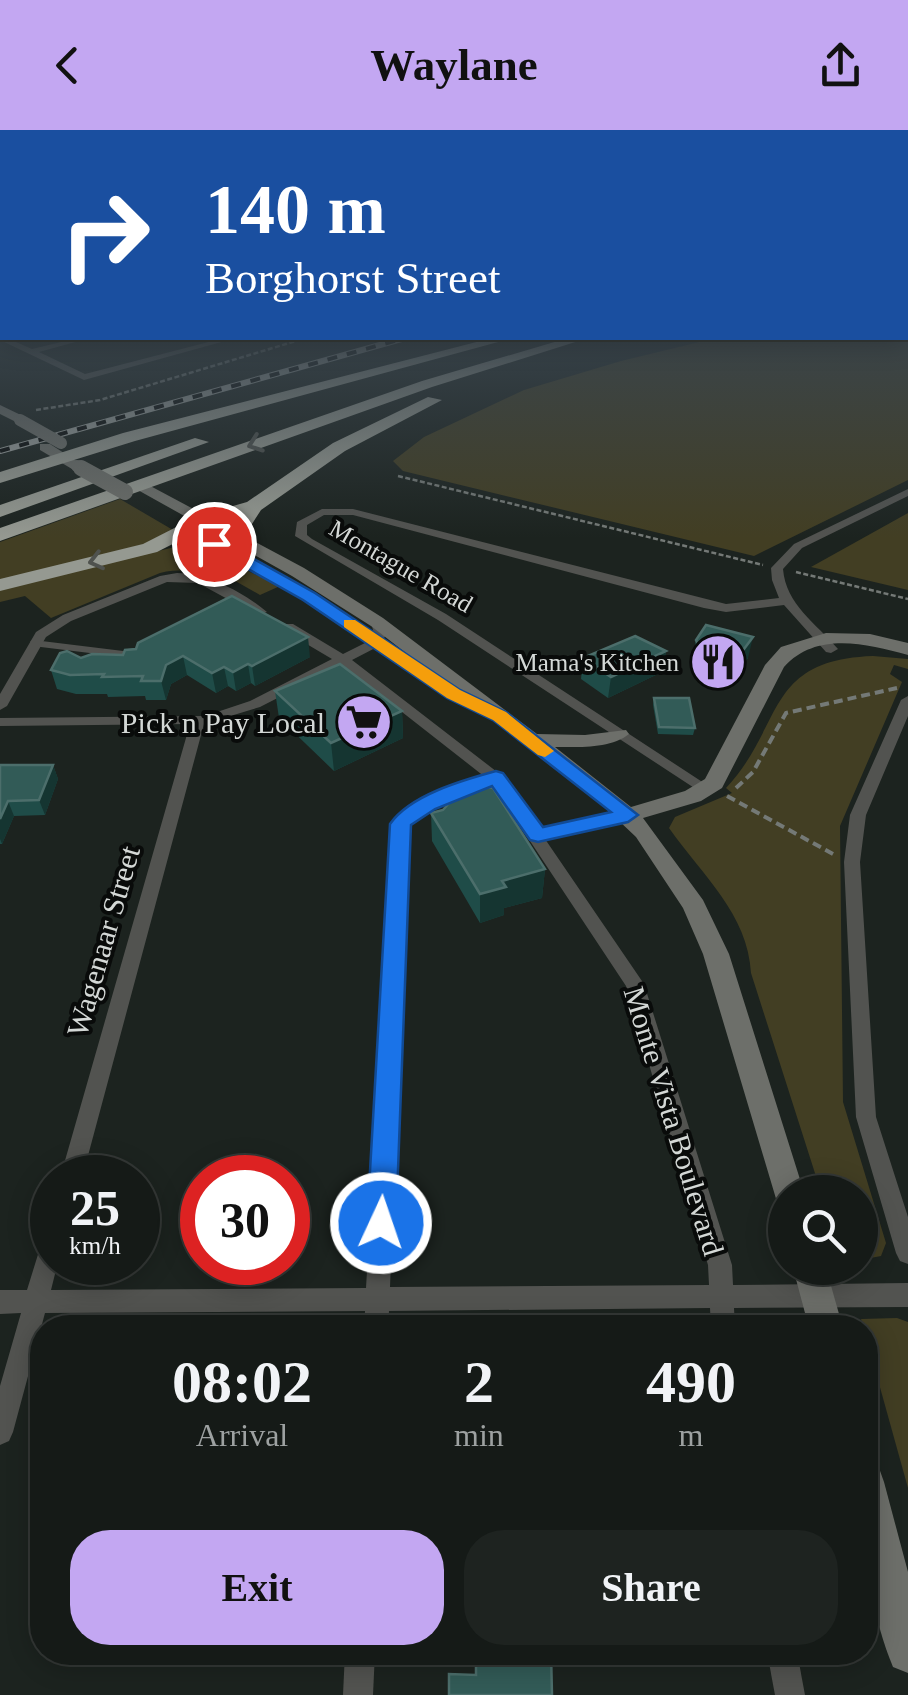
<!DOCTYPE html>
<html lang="en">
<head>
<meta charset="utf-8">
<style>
  body { margin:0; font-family:"Times New Roman",serif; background:#1e2320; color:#f1f3f6; height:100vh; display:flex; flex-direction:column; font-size:38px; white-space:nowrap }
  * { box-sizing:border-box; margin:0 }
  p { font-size:32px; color:#9da1a1 }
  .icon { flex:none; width:55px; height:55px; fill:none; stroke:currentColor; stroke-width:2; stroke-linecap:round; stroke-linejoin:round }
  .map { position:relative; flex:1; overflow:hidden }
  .sheet { position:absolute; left:30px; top:1185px; width:848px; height:350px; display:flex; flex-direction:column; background:#151a17; border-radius:40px; box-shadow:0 5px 25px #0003,0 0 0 2px #343836 }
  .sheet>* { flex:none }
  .hud { position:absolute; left:0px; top:0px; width:910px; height:210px; box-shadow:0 5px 25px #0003,0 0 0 2px #343836; background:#1a4fa0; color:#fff; overflow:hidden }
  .tools { position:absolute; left:768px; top:1045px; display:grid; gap:20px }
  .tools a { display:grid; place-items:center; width:110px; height:110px; border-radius:50%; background:#151a17; box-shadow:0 5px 25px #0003,0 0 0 2px #343836; font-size:50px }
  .speed { position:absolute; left:30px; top:1025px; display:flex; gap:20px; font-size:50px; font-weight:700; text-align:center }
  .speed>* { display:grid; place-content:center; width:130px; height:130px; border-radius:50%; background:#151a17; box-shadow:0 5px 25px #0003,0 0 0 2px #343836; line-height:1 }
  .speed small { font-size:25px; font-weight:400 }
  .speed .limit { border:15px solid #d22; background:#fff; color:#111 }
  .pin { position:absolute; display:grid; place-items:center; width:85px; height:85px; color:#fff; margin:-42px; border:5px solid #fff; border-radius:50%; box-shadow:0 2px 10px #0007 }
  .me { position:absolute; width:110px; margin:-55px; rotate:3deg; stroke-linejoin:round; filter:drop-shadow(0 0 8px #0008) }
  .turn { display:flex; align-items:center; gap:35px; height:210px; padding:0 40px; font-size:45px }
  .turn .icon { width:130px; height:130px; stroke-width:2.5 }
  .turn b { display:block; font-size:70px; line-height:85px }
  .eta { display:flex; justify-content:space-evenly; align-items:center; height:170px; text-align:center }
  .eta b { font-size:60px; font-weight:700; line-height:70px }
  .button { display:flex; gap:20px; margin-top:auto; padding:20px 40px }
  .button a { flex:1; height:115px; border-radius:40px; background:#c3a7f2; color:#111; font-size:40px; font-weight:700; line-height:115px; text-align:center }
  .button a+a { background:#1e2320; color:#f1f3f6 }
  header { display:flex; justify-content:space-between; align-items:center; height:130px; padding:0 40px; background:#c3a7f2; color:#111; font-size:45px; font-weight:700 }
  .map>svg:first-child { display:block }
</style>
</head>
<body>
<header><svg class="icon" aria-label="back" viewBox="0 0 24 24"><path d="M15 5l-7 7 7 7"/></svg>Waylane<svg class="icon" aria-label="share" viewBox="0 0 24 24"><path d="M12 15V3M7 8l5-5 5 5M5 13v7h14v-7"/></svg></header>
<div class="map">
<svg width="908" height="1565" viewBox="0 0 908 1565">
  <rect width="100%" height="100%" fill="#1c231f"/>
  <!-- green -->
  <g fill="#423e23">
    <path d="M908 189V350L754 426 403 341 393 331 424 307 524 260 621 231 716 208H908Z"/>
    <path d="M120 369 173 400 157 411 0 451V412Z"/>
    <path d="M908 383V460L811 437Z"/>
    <path d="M179 416 199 418 280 456 260 465 209 436C193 443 177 438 160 443L51 488 25 466 0 472V459Z"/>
    <path d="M873 526 908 529V539L894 535 890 544 902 552 840 696 843 972 886 1113 881 1126 860 1130V1062H821L751 843C748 784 702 745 669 698L675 687 732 663 726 658C785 595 764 530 873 526Z"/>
    <path d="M897 1188 908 1192V1358L861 1189Z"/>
  </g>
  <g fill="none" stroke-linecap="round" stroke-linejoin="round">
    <!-- path-far1 -->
    <g stroke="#747976" stroke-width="2.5" stroke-dasharray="5 2.5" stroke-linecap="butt">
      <path d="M36 280 100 270 306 208"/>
      <path d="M398 346 763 435"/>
      <path d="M796 442 908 469"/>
    </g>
    <!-- path -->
    <g stroke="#747976" stroke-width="4" stroke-dasharray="9 5" stroke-linecap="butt">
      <path d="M736 658 753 642 786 583 897 558"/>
      <path d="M727 666 833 724"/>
    </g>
    <!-- lane -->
    <path stroke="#525350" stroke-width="6" d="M33 513 131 525"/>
    <!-- street -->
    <g fill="#525350" fill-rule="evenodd">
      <path d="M0 205 32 219 78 208H90L39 222 85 244 224 208H236L84 250 0 210Z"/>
      <path d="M908 359V366L802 418 783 439C786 475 816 493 838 519L831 523 826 522 784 475 726 482 704 478 353 385H324L307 395V405L312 409 446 484 710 657 713 660 705 665 438 490 295 406 297 392 322 379H353L726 474 779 468 772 450 771 438 794 414Z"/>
      <path d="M177 443C209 444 243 462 267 482L257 485 198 453 167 452 71 491 46 507 7 576 0 580V564L36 502 63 485 160 446Z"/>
      <path d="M377 488 383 492 386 504 381 515 352 530 501 645 539 699 628 680 636 685 628 690 545 709 644 854 732 1135 733 1155 908 1153V1177L734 1178 735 1198H711L710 1178 389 1181 388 1198H364L365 1181 45 1183 13 1302 9 1311 0 1315V1256L21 1183 0 1184V1160H27L44 1105 52 1102V1132H58L51 1160 366 1158 393 694 422 670 485 647 342 535 260 577 204 594 82 1048H60L190 594 0 596V588L205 586 250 571 332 529 283 500V494H293L343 524 371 510 374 504 371 492ZM493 655 626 856 708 1135 709 1155 390 1157 409 696 434 678Z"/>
      <path d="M908 566V586L866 685 860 732 876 987 908 1087V1134L900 1131 896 1123 856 987 844 732 850 685 901 570Z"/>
      <path d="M345 1522H375L373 1565H343Z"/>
      <path d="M767 1522H797L805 1565H775Z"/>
    </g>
    <!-- secondary -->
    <g fill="#6d6f6a" fill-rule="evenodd">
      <path d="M0 275 25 287 27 290 20 294 0 284Z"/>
      <path d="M40 314H50L84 336 72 339 40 320Z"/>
      <path d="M141 351 304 438 383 488 537 604 585 605 626 600 629 604C611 619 578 617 555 617L631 677 685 661 705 649 765 535 781 517 826 503 870 504 908 513V525C866 514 817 501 784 537L722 658 701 671 643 688 703 770 729 824 804 1062H785V1075L777 1072 703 824 683 778 636 707 599 672 371 496 292 446 136 359 133 356Z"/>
      <path d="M793 1138H826L843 1198H809Z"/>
      <path d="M865 1333 879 1338 884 1352 908 1442V1543L893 1537C865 1470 865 1404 865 1333Z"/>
    </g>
    <!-- highway -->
    <g fill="#959991" fill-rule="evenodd">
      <path d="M492 208H513L135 311 0 353V342L123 303Z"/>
      <path d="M568 208H588L432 257 0 411V398L422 251Z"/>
      <path d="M428 267 442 270 345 321 261 380 241 411 234 413 224 407 233 388 212 394 157 422 0 461V449L143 414 198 386 247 372 333 313Z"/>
      <path d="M195 308 209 312 0 387V375Z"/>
    </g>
    <!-- rail casing -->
    <g stroke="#9a9f9c" stroke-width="6">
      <path id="rail" d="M0 321 405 208"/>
    </g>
    <!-- rail -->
    <use href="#rail" stroke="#090b0a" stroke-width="4" stroke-dasharray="10" stroke-linecap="butt"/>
    <!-- secondary-bridge-far1 -->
    <g stroke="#6d6f6a" stroke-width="12">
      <path d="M20 290 61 313"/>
      <path d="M77 336 85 340"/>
    </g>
    <!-- secondary-bridge -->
    <path stroke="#6d6f6a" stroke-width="16" d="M81 338 125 362"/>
  </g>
  <!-- wall -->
  <g fill="#1f4c48">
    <path d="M696 510 748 528 727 556 707 550 708 545 697 541 692 531Z"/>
    <path d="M666 521 662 542 608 568 581 549 583 528Z"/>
    <path d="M92 524 310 527 255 556 251 553 236 561 228 556 216 563 187 545 171 554 166 570H146L145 566 108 567 107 564H76L57 559 51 540Z"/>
    <path d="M275 561 402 581 403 608 334 641 279 588Z"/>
    <path d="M654 568 695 598 693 605 658 604 653 575Z"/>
    <path d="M0 635H53L58 649 45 685 14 686 2 714H0Z"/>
    <path d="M431 683 545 739 542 768 504 778V785L480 793 432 711Z"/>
  </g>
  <!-- shaded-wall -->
  <g fill="#153531">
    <path d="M308 507 310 527 255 556 252 536Z"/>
    <path d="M753 507 748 528 727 556 732 535Z"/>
    <path d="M666 521 662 542 608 568 611 547Z"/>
    <path d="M183 526 187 545 171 554 166 570 161 551 166 535Z"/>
    <path d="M248 534 251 553 236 561 233 542Z"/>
    <path d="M224 537 228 556 216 563 212 543Z"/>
    <path d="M402 581 403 608 334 641 331 613Z"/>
    <path d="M53 635 58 649 45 685 39 670Z"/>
    <path d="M8 671 14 686 2 714 0 709V689Z"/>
    <path d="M545 739 542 768 504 778V785L480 793V764L502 751Z"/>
  </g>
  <!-- building -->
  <g fill="#325b57" stroke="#4c6e6b" stroke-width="2.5">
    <path d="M232 466 308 507 252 536 248 534 233 542 224 537 212 543 183 526 166 535 161 551H141L143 546 102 547 104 544 70 545 51 540 60 523 67 521 81 528 92 524 123 525 125 520 136 519 138 513Z"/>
    <path d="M706 495 753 507 732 535 712 529 714 524 701 521 696 510Z"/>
    <path d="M635 506 666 521 611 547 583 528Z"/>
    <path d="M340 534 402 581 331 613 275 561Z"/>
    <path d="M654 568H689L695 598 659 597Z"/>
    <path d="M0 635H53L39 670 8 671 0 689Z"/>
    <path d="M473 654 493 658 545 739 502 751 506 757 480 764 431 683 443 680 462 658Z"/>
    <path d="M476 1522H551L552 1565H449V1544L476 1545Z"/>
  </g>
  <!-- one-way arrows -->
  <defs><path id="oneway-chevron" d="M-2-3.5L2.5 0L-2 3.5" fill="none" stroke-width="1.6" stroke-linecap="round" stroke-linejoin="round" transform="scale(2.5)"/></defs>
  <g stroke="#4f524e">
    <use href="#oneway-chevron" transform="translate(255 314) rotate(160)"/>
    <use href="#oneway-chevron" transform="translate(96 431) rotate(166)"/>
  </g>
  <!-- sky -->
  <linearGradient id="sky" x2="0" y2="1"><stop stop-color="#0f1311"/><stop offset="0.46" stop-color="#3a454d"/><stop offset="1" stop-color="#3a454d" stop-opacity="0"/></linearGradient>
  <rect width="908" height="408" fill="url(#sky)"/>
  <!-- route -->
  <path fill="#1a73e8" stroke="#114b97" stroke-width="2.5" d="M209 410H220L315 463 460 560 506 582 638 685 628 692 538 712 530 710 492 656 435 679 411 695 396 1093 392 1102 381 1106 371 1102 367 1093 390 694C410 665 463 650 496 641L503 643 543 697 611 682 493 590 447 568 303 470 209 417Z"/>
  <!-- slow -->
  <path fill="#f59e0b" d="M344 490H355L460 560 506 582 554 621 545 627 538 625 493 590 447 568 344 497Z"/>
  <!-- icons -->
  <defs>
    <g id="restaurant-disc" transform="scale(2.875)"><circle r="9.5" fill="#c3a7f2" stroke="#090b0a"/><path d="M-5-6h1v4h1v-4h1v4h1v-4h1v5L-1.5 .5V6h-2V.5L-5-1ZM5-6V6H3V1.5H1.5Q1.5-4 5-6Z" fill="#111"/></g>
    <g id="supermarket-disc" transform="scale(2.875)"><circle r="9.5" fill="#c3a7f2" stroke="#090b0a"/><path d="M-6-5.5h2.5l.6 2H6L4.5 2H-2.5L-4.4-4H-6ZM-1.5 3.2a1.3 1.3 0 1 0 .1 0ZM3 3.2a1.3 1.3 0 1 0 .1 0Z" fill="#111"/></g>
  </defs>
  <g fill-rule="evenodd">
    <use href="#restaurant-disc" x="718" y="532"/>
    <use href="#supermarket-disc" x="364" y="592"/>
  </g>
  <g text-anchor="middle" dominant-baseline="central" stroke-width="8" stroke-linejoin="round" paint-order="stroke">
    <!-- far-street labels -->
    <g font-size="25" fill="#d4d8d6" stroke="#090b0a">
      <text transform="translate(401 436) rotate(30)">Montague Road</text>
    </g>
    <!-- far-poi labels -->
    <g font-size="25" fill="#d4d8d6" stroke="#090b0a" text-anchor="end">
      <text x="679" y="532">Mama's Kitchen</text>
    </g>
    <!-- poi labels -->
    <g font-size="30" fill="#d4d8d6" stroke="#090b0a" text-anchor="end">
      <text x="325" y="592">Pick n Pay Local</text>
    </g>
    <!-- street labels -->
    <g font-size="30" fill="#d4d8d6" stroke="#090b0a">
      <text transform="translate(103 811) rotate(-74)">Wagenaar Street</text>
      <text transform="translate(674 991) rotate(73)">Monte Vista Boulevard</text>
    </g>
  </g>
</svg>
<div class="tools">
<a><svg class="icon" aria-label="search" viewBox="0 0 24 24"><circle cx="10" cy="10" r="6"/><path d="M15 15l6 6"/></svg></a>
</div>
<div class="speed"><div>25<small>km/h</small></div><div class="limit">30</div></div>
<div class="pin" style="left:214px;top:414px;background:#d93025"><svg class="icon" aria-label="arrive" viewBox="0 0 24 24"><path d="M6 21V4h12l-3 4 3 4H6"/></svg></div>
<svg class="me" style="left:381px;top:1093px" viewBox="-20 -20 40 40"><circle r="17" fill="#1a73e8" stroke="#fff" stroke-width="3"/><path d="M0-11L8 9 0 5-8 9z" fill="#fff"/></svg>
<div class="hud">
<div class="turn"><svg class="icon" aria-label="right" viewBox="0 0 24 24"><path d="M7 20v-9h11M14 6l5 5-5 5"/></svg><div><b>140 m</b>Borghorst Street</div></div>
</div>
<section class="sheet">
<div class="eta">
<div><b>08:02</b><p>Arrival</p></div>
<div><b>2</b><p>min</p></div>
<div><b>490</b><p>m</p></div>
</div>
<div class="button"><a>Exit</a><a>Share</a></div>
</section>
</div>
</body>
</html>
